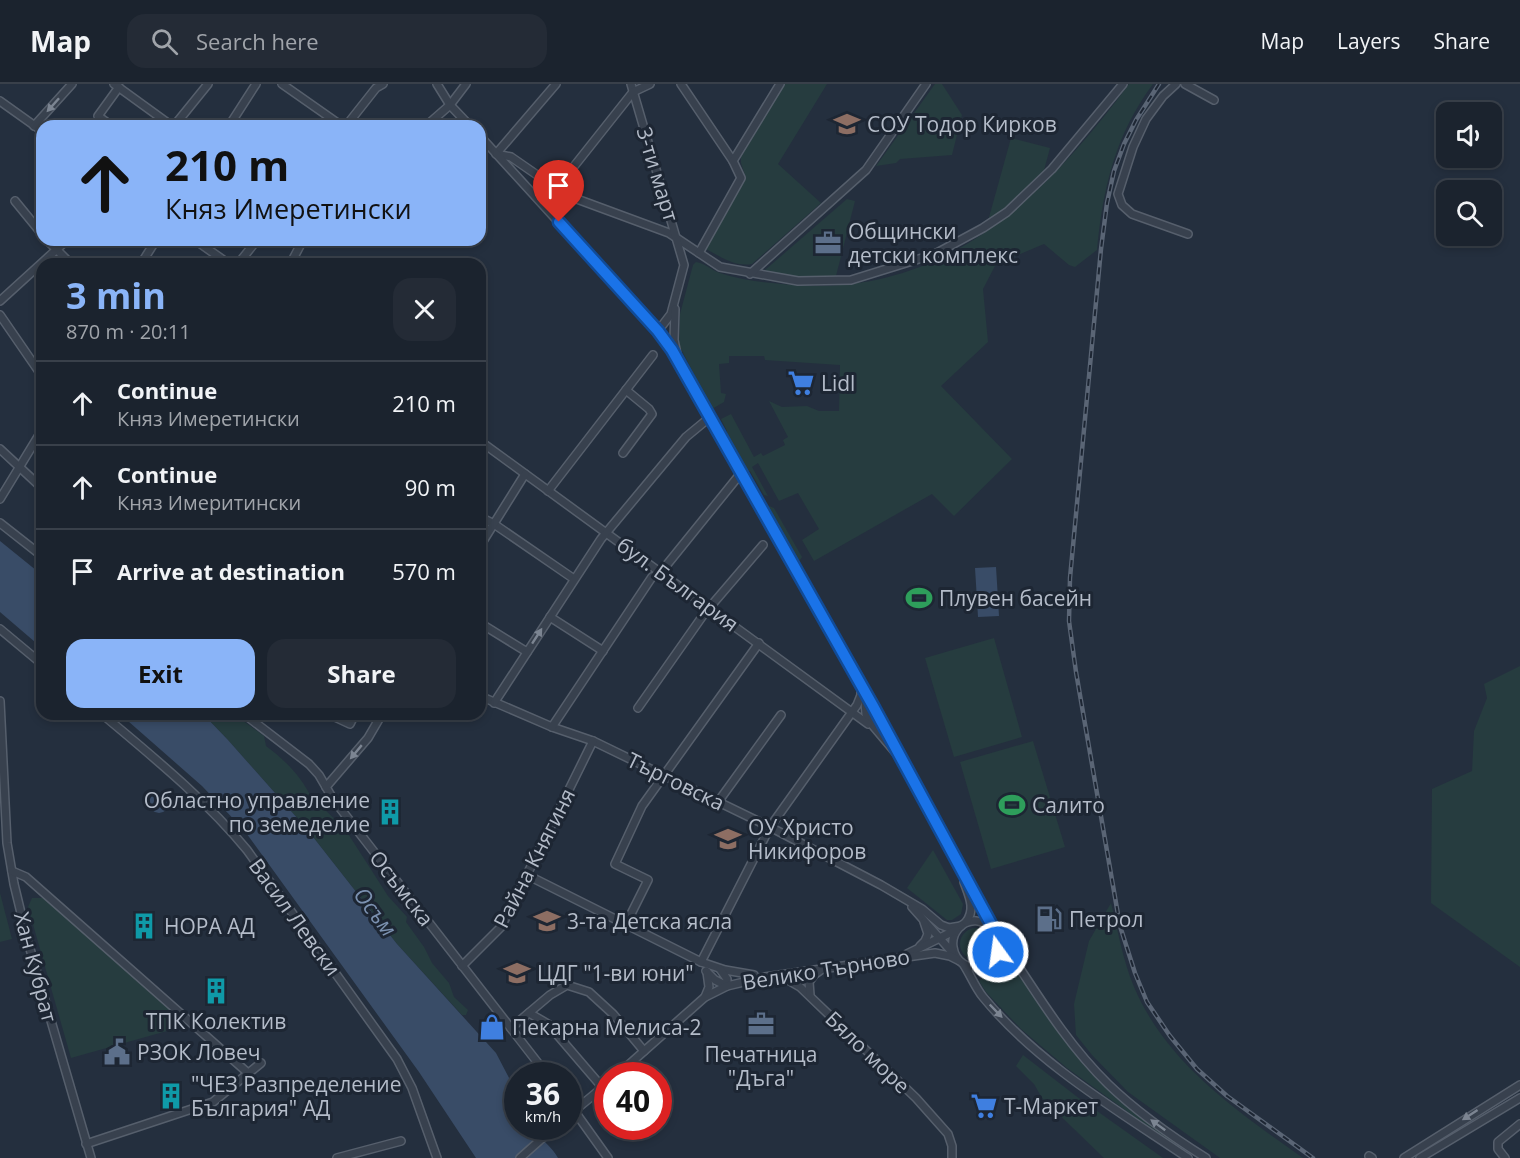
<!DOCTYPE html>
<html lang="en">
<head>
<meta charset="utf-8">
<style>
  body { margin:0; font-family:"Open Sans",sans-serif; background:#242b36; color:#f1f3f6; height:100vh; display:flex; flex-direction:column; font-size:22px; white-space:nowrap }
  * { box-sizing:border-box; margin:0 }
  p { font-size:20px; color:#a0a4aa }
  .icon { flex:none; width:33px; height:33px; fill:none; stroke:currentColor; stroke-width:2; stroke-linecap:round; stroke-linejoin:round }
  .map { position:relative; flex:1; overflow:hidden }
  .sheet { position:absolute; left:36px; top:174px; width:450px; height:462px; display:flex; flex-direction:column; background:#1b232e; border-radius:18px; box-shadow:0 3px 9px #0003,0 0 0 2px #39404a }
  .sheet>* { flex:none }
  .guide { position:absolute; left:36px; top:36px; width:450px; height:126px; border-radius:18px; box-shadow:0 3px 9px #0003,0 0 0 2px #39404a; background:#8ab4f8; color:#111; overflow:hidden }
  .fabs { position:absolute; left:1436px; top:18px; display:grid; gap:12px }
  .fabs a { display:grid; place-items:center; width:66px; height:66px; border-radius:12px; background:#1b232e; box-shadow:0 3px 9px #0003,0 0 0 2px #39404a; font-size:30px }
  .speed { position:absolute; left:504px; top:978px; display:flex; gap:12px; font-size:30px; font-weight:700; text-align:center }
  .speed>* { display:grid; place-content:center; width:78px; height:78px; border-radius:50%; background:#1b232e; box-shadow:0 3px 9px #0003,0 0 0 2px #39404a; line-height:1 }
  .speed small { font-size:15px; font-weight:400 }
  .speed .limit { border:9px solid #d22; background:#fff; color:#111 }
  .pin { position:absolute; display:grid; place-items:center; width:51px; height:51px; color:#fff; margin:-62px -26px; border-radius:50% 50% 50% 0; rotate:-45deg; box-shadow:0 0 6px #0007 }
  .pin .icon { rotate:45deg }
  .me { position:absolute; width:66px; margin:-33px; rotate:346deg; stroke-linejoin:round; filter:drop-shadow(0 0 4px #0008) }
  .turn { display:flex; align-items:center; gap:21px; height:126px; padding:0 30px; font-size:27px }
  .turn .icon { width:78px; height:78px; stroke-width:2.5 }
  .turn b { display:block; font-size:42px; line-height:51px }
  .round { display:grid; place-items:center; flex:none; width:63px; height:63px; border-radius:18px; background:#242b36 }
  .headline { display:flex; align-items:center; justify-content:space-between; height:102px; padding:0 30px }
  h1 { font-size:36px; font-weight:700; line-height:45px; color:#8ab4f8 }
  .action { display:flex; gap:12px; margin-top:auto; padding:12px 30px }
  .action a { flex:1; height:69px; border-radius:18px; background:#8ab4f8; color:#111; font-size:24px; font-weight:700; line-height:69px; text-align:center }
  .action a+a { background:#242b36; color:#f1f3f6 }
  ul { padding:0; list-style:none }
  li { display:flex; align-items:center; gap:18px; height:84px; padding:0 30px; border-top:2px solid #39404a }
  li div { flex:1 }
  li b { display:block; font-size:22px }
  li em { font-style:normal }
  header { display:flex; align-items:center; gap:36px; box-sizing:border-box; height:84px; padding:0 30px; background:#1b232e; border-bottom:2px solid #39404a }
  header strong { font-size:28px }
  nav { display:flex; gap:33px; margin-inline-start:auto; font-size:21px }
  .search { width:420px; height:54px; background:#242b36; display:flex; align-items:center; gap:15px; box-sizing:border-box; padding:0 21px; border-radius:18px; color:#a0a4aa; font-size:22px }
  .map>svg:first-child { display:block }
</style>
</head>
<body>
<header>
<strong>Map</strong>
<div class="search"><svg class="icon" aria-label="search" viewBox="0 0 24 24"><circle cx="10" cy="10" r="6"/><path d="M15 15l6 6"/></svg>Search here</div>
<nav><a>Map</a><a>Layers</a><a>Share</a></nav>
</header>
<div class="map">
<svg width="1520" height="1074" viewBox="0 0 1520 1074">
  <rect width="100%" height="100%" fill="#242f3e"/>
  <!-- green -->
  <g fill="#263c3f">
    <path d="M784 0H827L778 80 821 119 752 180C735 183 721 173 706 165L746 94 741 79V73Z"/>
    <path d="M935 0H942L962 31 952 71 900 75 896 79 876 82Z"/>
    <path d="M1129 0H1153C1115 51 1103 104 1097 166L1075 183 1069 181 1044 160 996 180 983 205 988 258 941 302 1012 375 954 432 932 410 814 477 802 456 819 445 798 409 779 417 758 379 752 383 768 412 764 411 750 387 746 388 727 352V347L721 335 731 330 754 373 761 369 763 372 785 361 783 356 788 353 769 317 782 323 807 322 819 327H839L840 281 765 276 764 272H729V279L719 280 721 309 726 310 724 318 712 325 679 261 680 230 693 181 696 178C705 179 711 186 720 189 743 197 768 199 792 201 945 213 1045 113 1129 0Z"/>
    <path d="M1011 54 1050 64 1043 90 1004 127 988 137Z"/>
    <path d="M847 115 855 117 836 192 800 193 769 189 765 186Z"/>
    <path d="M769 422 774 424 802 473 800 476H796L768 426Z"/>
    <path d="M994 554 1022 653 954 673 925 574Z"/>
    <path d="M1520 582V883L1431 819 1432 705 1472 687 1474 647 1487 614 1484 600Z"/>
    <path d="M203 630H228L237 637 242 636 264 652 266 662C285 676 302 693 312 715L306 721 312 727 323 724 345 745 388 812 407 833 406 838 424 863 432 879 449 899 454 913 468 926 466 931H462L397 860 306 744 228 656Z"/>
    <path d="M1033 657 1065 763 991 785 960 678Z"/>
    <path d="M933 766 963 820 961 830 952 836H947L907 804Z"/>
    <path d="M0 809 12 855 0 858Z"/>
    <path d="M32 814H44L180 935 167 947 71 974 28 823Z"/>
    <path d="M1111 819C1118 847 1123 877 1134 903 1167 980 1237 1027 1303 1074H1220L1128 1008 1092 971 1076 951 1074 920 1089 857Z"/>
    <circle cx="976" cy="860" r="16"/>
    <path d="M1007 873 1009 874C1040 920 1068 969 1109 1007 1136 1032 1168 1053 1198 1074L1150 1044 1067 984 1021 945 986 908 979 897Z"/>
    <path d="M1023 971 1076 1012 1163 1074H1104L1042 1014 1034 1000 1016 982Z"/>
  </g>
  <!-- water -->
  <g fill="#394c67">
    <path d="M0 457 42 491V564L0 528Z"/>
    <path d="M996 483 999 532 978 533 975 484Z"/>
    <path d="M120 630H203L228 656 306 744 397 860 496 969 517 1009 518 1042 536 1043C538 1055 552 1062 558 1074H476L419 988 244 746 202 702Z"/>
    <circle cx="159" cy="719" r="10"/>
  </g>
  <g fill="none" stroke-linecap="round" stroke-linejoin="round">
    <!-- minor casing -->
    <g stroke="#565f6c" stroke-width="10">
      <g id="minor">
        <path d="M114 0 172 42"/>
        <path d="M282 0 342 42"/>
        <path d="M437 0 450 21 470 42"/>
        <path d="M556 0 496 70 511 73 566 111 669 149 720 183 798 197 851 196 935 170 983 144 1007 128 1052 85 1123 0"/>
        <path d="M631 0 684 181 671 230 658 247"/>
        <path d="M681 0 733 77"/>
        <path d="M1176 0 1163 12 1146 35 1133 63 1118 110 1122 121 1132 130 1188 150"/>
        <path d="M1185 0 1214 16"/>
        <path d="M0 17 42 47"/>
        <path d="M34 42 72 0"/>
        <path d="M112 42 98 32 119 3"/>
        <path d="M174 42 208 0"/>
        <path d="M229 42 256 0"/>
        <path d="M346 42 376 4 383 0"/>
        <path d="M426 42 450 21 466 0"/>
        <path d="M480 52 658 247 672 266 864 607 866 630 869 637 906 681 997 851C1008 886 958 896 953 863 952 857 954 850 958 845 968 833 984 835 995 846"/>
        <path d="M556 105 633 8 650 0"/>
        <path d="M15 117 42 150"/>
        <path d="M47 156 71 180"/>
        <path d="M195 156 229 180"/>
        <path d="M699 169 741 94 733 77 780 0"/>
        <path d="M293 175 303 156"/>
        <path d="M141 180 156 156"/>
        <path d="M238 180 257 156"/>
        <path d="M750 190 866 86 926 0"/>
        <path d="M0 217 67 156"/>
        <path d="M675 225 674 256 677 270"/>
        <path d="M0 231 42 292"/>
        <path d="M480 357 868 640"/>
        <path d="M0 365 42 404"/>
        <path d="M623 369 652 330 649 325 626 306"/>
        <path d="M548 407 653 271"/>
        <path d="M0 415 42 346"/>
        <path d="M480 433 494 440 574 495"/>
        <path d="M0 439 42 472"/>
        <path d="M480 462 525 390"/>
        <path d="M661 488 741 389"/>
        <path d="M550 533 603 567"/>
        <path d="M480 539 527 568"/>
        <path d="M0 545 42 580"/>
        <path d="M866 610 899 668"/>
        <path d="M480 612 552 643 593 657 770 743 881 801 922 825 941 841 949 844 961 842"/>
        <path d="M0 617 7 759 14 800 28 858 91 1074"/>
        <path d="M494 619 601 455 686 353 709 334"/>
        <path d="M638 624 704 530 763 461"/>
        <path d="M102 630C153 673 204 714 247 766L397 975 412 1004 437 1074"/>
        <path d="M244 630 309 680 319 691 333 715 548 992"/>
        <path d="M336 630 335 633 350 640 355 630"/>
        <path d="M552 643 652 493"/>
        <path d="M326 703 368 654 382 630"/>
        <path d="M718 718 781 631"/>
        <path d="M12 787 26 793 248 989"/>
        <path d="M527 791 701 878 725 886 754 891"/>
        <path d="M964 798C969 812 976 825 966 838"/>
        <path d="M912 823 952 868"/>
        <path d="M626 840 648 796 615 780 642 722 759 559"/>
        <path d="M999 853C1033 903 1064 957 1108 1000 1137 1028 1171 1052 1206 1074"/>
        <path d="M920 862 925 857 928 850 924 838"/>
        <path d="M907 870 956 846"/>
        <path d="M701 878 770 743 857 621 861 611V605"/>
        <path d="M964 881C971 892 975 903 983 913 1038 980 1117 1026 1188 1074"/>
        <path d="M462 882 501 843 593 657"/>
        <path d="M706 887 715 896 727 902V895L720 885"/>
        <path d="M781 892 800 903 916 1014 948 1050 952 1062V1074"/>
        <path d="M810 911 809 898 814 891 821 886"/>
        <path d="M705 913 709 903 707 888"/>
        <path d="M529 929 548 940 602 1003"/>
        <path d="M511 944 550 911 567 901 589 908 613 930 644 967"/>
        <path d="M616 992 705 913 727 902 765 893 935 869 950 872 958 876"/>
        <path d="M568 1018 608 1074"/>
        <path d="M568 1032 608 999"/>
        <path d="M86 1060 213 1018 261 979"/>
        <path d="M1369 1072 1372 1074"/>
        <path d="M337 1074 401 1057"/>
        <path d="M520 1074 556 1042"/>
        <path d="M1404 1074 1520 1001"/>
        <path d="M1420 1074 1520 1014"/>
        <path d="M1505 1074 1498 1065V1058L1520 1040"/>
      </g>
    </g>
    <!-- minor -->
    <use href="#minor" stroke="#38414e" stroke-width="7"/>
    <!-- rail casing -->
    <g stroke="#5a6575" stroke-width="4.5">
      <path id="rail" d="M1159 0 1136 36 1124 60 1114 87 1107 119 1101 165 1070 494 1069 537 1076 588 1120 842 1135 889 1147 918 1170 952 1197 985 1227 1012 1313 1074"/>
    </g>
    <!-- rail -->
    <use href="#rail" stroke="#1d2633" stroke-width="2" stroke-dasharray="7" stroke-linecap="butt"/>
  </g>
  <!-- one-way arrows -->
  <defs><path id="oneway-solid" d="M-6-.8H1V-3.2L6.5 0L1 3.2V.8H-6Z" transform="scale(1.5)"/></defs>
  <g fill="#7c8592">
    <use href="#oneway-solid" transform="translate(53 21) rotate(132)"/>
    <use href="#oneway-solid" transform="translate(537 552) rotate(-57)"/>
    <use href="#oneway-solid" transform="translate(356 668) rotate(130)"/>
    <use href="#oneway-solid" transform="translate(996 927) rotate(46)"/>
    <use href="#oneway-solid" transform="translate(1470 1031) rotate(147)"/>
    <use href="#oneway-solid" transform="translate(1158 1041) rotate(-144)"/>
  </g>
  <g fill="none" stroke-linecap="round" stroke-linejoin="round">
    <!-- route casing -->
    <g stroke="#114b97" stroke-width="15">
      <path id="route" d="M559 138 658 247 672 266 873 622 997 851 998 868"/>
    </g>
    <!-- route -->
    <use href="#route" stroke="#1a73e8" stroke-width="10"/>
  </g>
  <!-- icons -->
  <defs>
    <g id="school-bare" transform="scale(2.07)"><path d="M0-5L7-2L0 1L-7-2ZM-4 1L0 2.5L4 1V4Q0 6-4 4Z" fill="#8d6e63" stroke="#1d2633" stroke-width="2.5" paint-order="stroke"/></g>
    <g id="office-bare" transform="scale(2.07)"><path d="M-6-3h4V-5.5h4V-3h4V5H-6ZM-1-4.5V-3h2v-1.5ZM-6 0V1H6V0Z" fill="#5c6f8a" stroke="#1d2633" stroke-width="2.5" paint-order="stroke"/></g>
    <g id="supermarket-bare" transform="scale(2.07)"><path d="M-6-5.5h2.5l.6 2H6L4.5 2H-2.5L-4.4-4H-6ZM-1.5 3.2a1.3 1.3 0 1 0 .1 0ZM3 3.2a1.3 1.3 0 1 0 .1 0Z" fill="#3f7fe0" stroke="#1d2633" stroke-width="2.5" paint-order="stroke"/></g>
    <g id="stadium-bare" transform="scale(2.07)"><path d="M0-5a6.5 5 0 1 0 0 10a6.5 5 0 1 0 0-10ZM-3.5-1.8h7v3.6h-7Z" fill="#2e9e5b" stroke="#1d2633" stroke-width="2.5" paint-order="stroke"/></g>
    <g id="building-bare" transform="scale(2.07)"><path d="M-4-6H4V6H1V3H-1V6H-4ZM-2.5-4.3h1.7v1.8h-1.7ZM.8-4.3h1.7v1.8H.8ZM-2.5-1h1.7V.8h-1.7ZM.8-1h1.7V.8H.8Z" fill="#0f9aa8" stroke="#1d2633" stroke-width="2.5" paint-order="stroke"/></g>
    <g id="fuel-bare" transform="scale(2.07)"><path d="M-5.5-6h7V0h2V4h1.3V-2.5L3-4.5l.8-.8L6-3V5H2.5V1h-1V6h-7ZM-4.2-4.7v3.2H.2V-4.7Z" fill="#5c6f8a" stroke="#1d2633" stroke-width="2.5" paint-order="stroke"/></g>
    <g id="shop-bare" transform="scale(2.07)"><path d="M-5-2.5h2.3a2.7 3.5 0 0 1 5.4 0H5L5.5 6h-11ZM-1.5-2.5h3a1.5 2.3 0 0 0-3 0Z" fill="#3f7fe0" stroke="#1d2633" stroke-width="2.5" paint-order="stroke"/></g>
    <g id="civic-bare" transform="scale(2.07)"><path d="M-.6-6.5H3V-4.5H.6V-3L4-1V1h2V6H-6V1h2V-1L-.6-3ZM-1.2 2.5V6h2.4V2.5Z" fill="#5c6f8a" stroke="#1d2633" stroke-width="2.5" paint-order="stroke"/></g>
  </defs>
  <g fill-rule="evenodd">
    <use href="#school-bare" x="847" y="40"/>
    <use href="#office-bare" x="828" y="159"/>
    <use href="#supermarket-bare" x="801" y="299"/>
    <use href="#stadium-bare" x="919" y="514"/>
    <use href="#stadium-bare" x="1012" y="721"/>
    <use href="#building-bare" x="390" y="728"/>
    <use href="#school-bare" x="728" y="755"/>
    <use href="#fuel-bare" x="1049" y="835"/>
    <use href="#school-bare" x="547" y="837"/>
    <use href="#building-bare" x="144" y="842"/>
    <use href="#school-bare" x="517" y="889"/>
    <use href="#building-bare" x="216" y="907"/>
    <use href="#office-bare" x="761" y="940"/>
    <use href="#shop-bare" x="492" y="943"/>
    <use href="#civic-bare" x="117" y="968"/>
    <use href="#building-bare" x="171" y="1012"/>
    <use href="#supermarket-bare" x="984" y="1022"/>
  </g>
  <g text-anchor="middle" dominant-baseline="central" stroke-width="6" stroke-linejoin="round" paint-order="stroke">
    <!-- poi labels -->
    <g font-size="21" fill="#b4bcc9" stroke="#1d2633" text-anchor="start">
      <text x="867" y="40">СОУ Тодор Кирков</text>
      <text x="848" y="147">Общински<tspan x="848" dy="24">детски комплекс</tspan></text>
      <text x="821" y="299">Lidl</text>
      <text x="939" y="514">Плувен басейн</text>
      <text x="370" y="716" text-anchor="end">Областно управление<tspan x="370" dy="24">по земеделие</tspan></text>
      <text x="1032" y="721">Салито</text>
      <text x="748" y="743">ОУ Христо<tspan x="748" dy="24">Никифоров</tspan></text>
      <text x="1069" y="835">Петрол</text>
      <text x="567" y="837">3-та Детска ясла</text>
      <text x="164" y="842">НОРА АД</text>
      <text x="537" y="889">ЦДГ "1-ви юни"</text>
      <text x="216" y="937" text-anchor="middle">ТПК Колектив</text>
      <text x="512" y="943">Пекарна Мелиса-2</text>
      <text x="137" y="968">РЗОК Ловеч</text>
      <text x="761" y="970" text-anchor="middle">Печатница<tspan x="761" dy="24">"Дъга"</tspan></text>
      <text x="191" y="1000">"ЧЕЗ Разпределение<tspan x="191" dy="24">България" АД</tspan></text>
      <text x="1004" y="1022">Т-Маркет</text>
    </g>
    <!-- street labels -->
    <g font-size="21" fill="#b4bcc9" stroke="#1d2633">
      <text transform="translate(658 90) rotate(73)">3-ти март</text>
      <text transform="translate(678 500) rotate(36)">бул. България</text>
      <text transform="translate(676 697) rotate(26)">Търговска</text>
      <text transform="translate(534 774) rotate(-63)">Райна Княгиня</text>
      <text transform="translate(402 804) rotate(52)">Осъмска</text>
      <text transform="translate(295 833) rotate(54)">Васил Левски</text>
      <text transform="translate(36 883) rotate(75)">Хан Кубрат</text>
      <text transform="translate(826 885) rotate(-9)">Велико Търново</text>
      <text transform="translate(868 968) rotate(44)">Бяло море</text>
    </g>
    <!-- water labels -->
    <g font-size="22" font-style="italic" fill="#7c92b1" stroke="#1d2633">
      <text transform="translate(376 827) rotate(53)">Осъм</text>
    </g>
  </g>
</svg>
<div class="fabs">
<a><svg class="icon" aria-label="sound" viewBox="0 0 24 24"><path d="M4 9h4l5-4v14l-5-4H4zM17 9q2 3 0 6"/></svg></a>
<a><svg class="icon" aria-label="search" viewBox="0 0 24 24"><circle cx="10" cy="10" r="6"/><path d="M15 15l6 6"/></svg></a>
</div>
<div class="speed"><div>36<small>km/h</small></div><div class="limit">40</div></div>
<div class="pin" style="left:559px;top:138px;background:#d93025"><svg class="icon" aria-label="arrive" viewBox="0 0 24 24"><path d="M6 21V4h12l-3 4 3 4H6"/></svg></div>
<svg class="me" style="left:998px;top:868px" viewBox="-20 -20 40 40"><circle r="17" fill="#1a73e8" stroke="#fff" stroke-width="3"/><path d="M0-11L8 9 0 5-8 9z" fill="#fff"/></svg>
<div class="guide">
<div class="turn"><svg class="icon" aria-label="ahead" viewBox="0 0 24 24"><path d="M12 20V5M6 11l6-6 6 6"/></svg><div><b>210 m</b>Княз Имеретински</div></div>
</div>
<section class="sheet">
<div class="headline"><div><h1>3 min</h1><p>870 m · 20:11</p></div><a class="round"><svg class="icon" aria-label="close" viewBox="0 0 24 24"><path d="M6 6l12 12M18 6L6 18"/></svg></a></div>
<ul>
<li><svg class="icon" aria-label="ahead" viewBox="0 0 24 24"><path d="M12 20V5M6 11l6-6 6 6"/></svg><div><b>Continue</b><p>Княз Имеретински</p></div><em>210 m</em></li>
<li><svg class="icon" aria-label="ahead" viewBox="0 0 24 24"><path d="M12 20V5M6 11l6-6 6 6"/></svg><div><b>Continue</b><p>Княз Имеритински</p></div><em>90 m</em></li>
<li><svg class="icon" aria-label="arrive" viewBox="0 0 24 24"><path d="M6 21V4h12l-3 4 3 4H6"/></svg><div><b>Arrive at destination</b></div><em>570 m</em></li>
</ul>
<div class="action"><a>Exit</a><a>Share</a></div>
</section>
</div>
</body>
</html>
